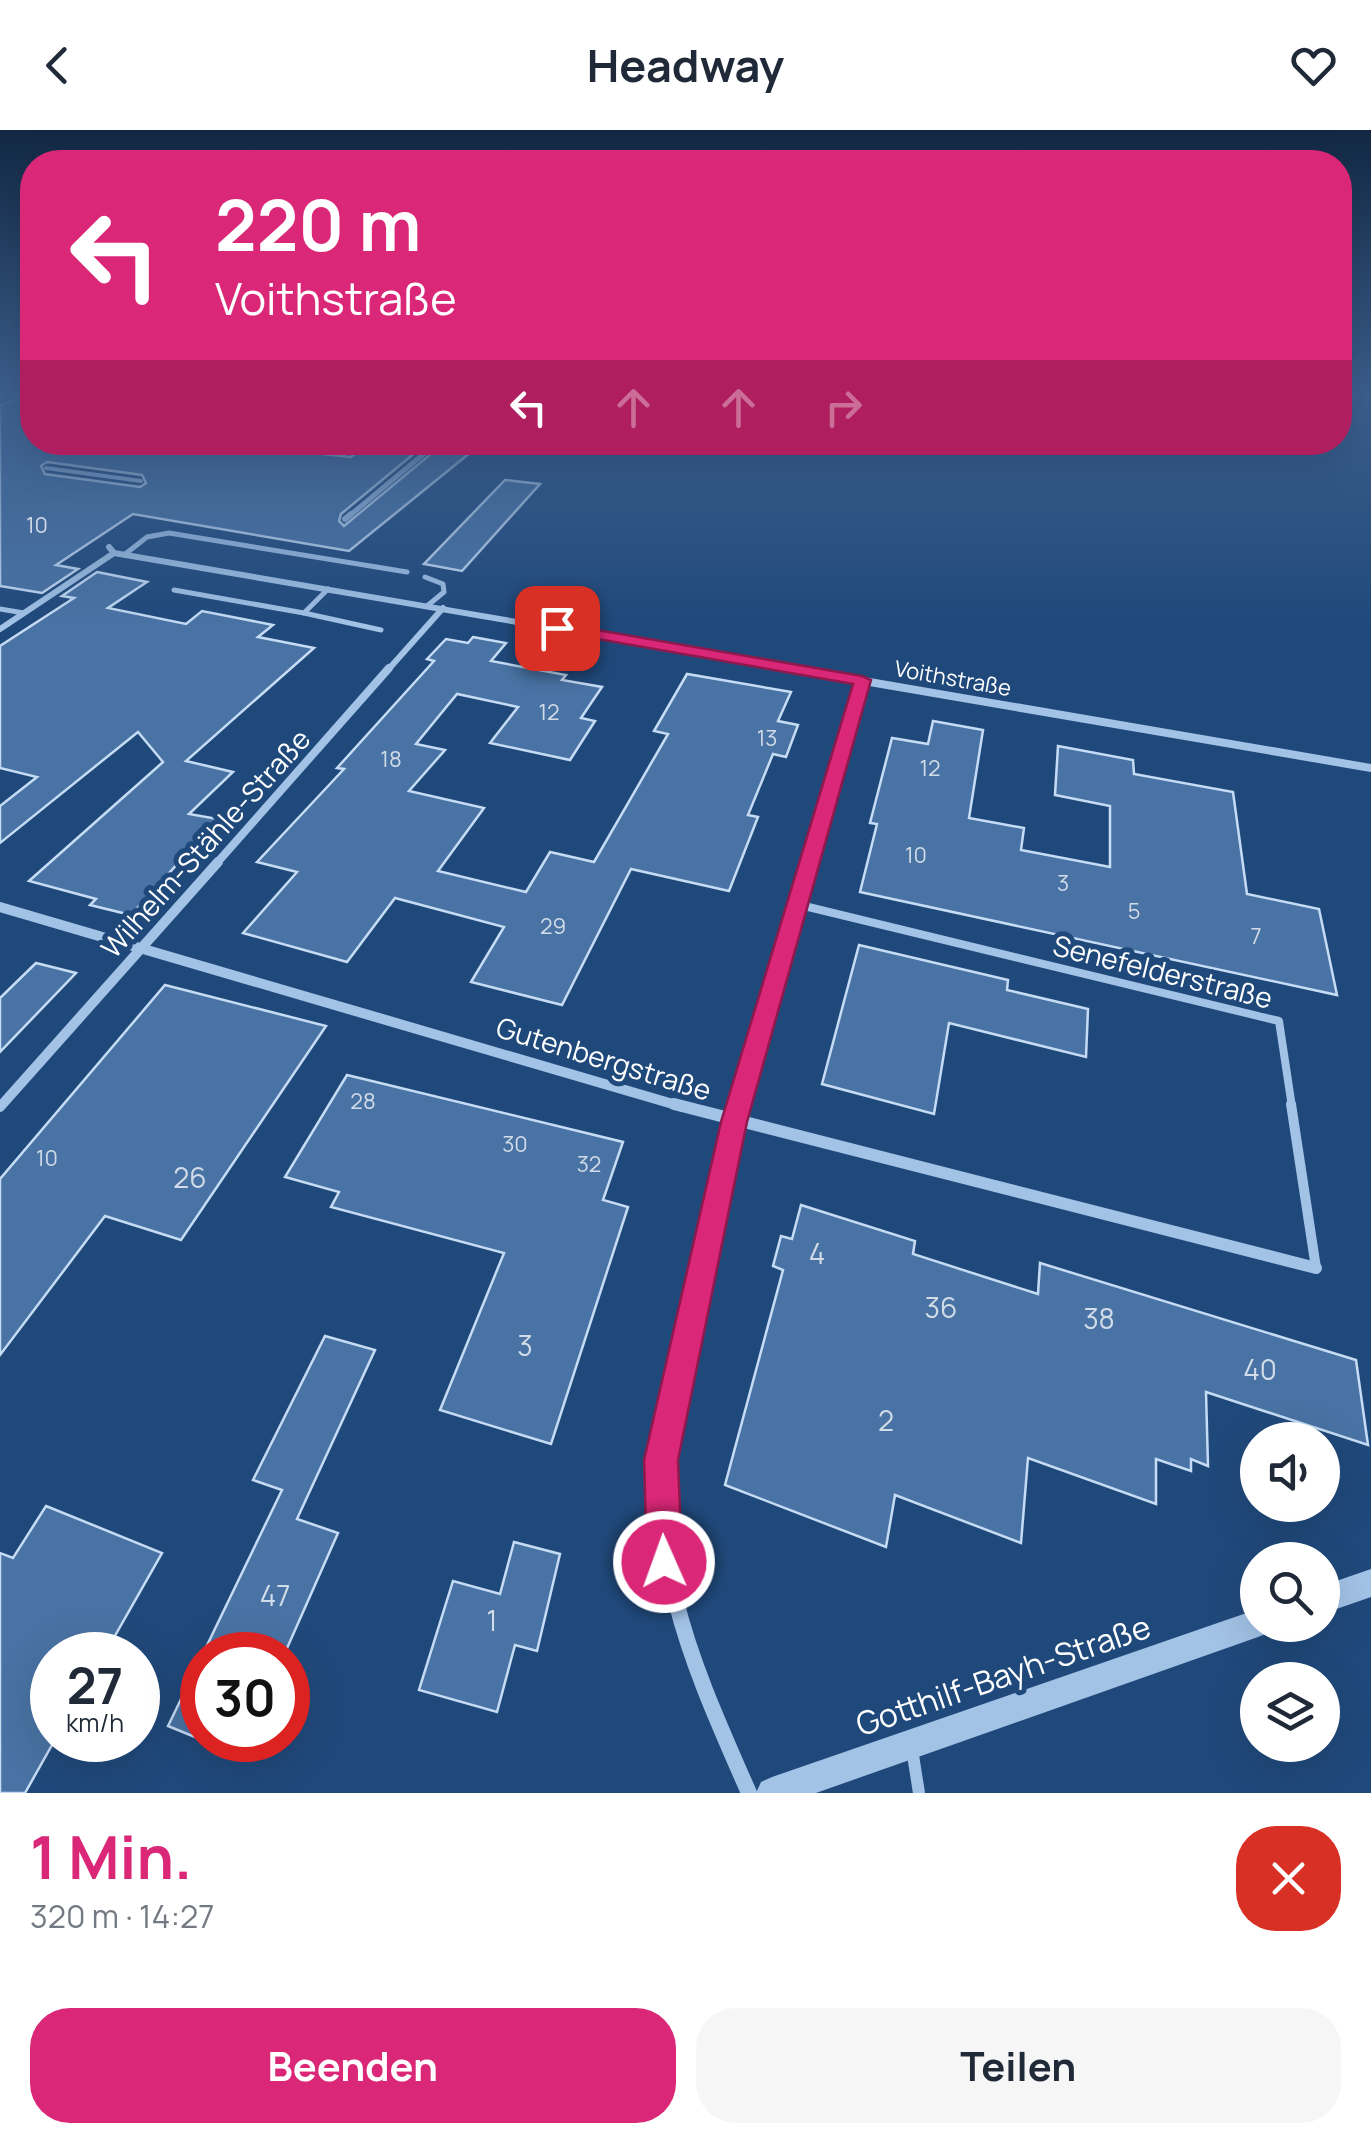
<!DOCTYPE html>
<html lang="de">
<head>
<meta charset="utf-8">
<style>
  body { margin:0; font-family:Manrope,sans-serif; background:#f6f6f7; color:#1f2937; height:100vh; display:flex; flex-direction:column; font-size:38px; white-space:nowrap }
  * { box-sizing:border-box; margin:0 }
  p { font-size:32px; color:#747a83 }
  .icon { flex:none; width:55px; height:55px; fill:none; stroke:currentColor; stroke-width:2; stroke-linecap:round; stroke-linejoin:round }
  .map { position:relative; height:1663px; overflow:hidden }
  .drawer { display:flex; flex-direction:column; background:#fff; flex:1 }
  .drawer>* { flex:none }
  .top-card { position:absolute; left:20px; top:20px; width:1332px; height:305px; border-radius:40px; box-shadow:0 10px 40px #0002; background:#db2777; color:#fff; overflow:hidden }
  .controls { position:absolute; left:1240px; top:1292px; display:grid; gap:20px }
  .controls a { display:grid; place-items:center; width:100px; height:100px; border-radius:50%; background:#fff; box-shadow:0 10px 40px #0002; font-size:50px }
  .speed { position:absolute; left:30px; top:1502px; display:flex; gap:20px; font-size:50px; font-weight:700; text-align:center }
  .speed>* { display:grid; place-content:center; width:130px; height:130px; border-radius:50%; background:#fff; box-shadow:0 10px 40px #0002; line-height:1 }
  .speed small { font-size:25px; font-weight:400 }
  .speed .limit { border:15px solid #d22; background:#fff; color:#111 }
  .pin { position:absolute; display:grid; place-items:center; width:85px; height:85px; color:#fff; margin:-42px; border-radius:20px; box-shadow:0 5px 15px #0006 }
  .me { position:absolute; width:110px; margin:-55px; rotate:358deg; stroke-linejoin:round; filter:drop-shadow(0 0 8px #0008) }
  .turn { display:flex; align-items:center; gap:35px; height:210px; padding:0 30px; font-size:45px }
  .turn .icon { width:130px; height:130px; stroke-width:2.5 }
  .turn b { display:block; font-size:70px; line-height:85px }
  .lanes { display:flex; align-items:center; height:95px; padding:0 30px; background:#0003; justify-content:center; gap:50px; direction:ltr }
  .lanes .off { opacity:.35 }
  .round { display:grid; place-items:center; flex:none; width:105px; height:105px; border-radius:40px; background:#f6f6f7 }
  .summary { display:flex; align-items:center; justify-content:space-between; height:170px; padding:0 30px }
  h1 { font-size:60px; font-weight:700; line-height:75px; color:#db2777 }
  .cta { display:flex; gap:20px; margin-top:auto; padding:20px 30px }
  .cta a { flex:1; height:115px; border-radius:40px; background:#db2777; color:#fff; font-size:40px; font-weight:700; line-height:115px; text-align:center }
  .cta a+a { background:#f6f6f7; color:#1f2937 }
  header { display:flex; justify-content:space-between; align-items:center; height:130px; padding:0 30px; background:#fff; font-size:45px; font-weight:700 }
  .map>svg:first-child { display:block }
</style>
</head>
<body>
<header><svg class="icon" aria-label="back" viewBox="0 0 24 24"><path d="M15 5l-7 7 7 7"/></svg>Headway<svg class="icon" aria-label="heart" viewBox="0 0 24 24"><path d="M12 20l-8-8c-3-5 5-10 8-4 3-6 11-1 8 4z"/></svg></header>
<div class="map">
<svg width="1371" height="1663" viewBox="0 0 1371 1663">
  <rect width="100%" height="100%" fill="#20497b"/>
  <!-- building -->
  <g fill="#4973a4" stroke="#c6dcf5" stroke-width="2.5" fill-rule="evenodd">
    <path d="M30 263 32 312 135 319 146 312H210L351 327 370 312H428L341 384 339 391 344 396 444 313 476 318 349 421 133 384 56 435 78 439 42 463 0 456V275ZM47 332 142 345 146 353 140 357 45 344 41 336Z"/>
    <path d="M505 350 540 354 462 441 424 434Z"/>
    <path d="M97 442 147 452 108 478 186 494 202 481 273 495 258 507 314 518 186 631 233 642 189 684 218 689 131 785 90 775 96 769 29 751 163 632 138 602 0 713V676L37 647 0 638V516L74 468 62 466Z"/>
    <path d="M473 507 506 513 491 531 566 545 562 550 602 557 581 588 595 591 570 630 490 613 518 577 457 564 416 614 445 620 409 661 484 678 438 741 526 762 550 722 594 732 668 604 654 601 687 544 791 562 778 591 798 595 786 627 773 624 748 685 758 687 729 761 631 739 562 875 471 852 504 797 395 768 347 832 243 803 297 742 257 732 344 639 337 638 434 531 427 529 446 509 468 513Z"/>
    <path d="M933 591 983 600 969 688 1024 698 1021 720 1110 737V676L1055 665 1058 616 1133 630 1134 644 1233 662 1247 764 1319 779 1337 865 860 762 877 694 870 693 892 608 928 614Z"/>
    <path d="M859 815 1008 850 1007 860 1088 879 1086 927 949 893 934 984 822 954Z"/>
    <path d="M36 833 76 843 0 922V868Z"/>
    <path d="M165 855 326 896 181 1110 105 1086 0 1225V1049Z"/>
    <path d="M347 945 623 1012 603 1070 628 1077 551 1314 440 1280 504 1123 331 1077 339 1062 285 1047Z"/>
    <path d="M801 1075 915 1111 913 1124 1038 1164 1040 1133 1356 1230 1368 1315 1206 1262 1208 1336 1191 1329V1341L1156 1329V1374L1028 1328 1021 1413 895 1365 886 1417 725 1355 783 1140 773 1136 781 1106 792 1109Z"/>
    <path d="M325 1206 375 1220 297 1389 338 1403 284 1525H202V1610L168 1596 282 1360 253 1350Z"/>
    <path d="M46 1376 162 1423 104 1525H52V1615L25 1663H0V1423L13 1428Z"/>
    <path d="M514 1412 560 1424 537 1521 515 1515 497 1582 419 1560 453 1451 500 1464Z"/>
  </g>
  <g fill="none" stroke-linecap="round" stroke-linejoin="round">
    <!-- service-far4 -->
    <path stroke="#a2c2e6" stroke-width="4" d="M46 338 141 351"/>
    <!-- service-far3 -->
    <g stroke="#a2c2e6" stroke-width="5">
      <path d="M124 425 147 407 169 403 407 442"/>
      <path d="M425 447 443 454 444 462 427 476"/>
      <path d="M174 460 304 483 328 459"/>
      <path d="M0 479 24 483"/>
      <path d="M304 483 381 500"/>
    </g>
    <!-- service-far2 -->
    <path stroke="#a2c2e6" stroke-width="8" d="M796 774 1279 891 1292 977"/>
    <!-- service-far1 -->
    <path stroke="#a2c2e6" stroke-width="10" d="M1291 974 1316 1138"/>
    <!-- service -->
    <path stroke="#a2c2e6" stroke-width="12" d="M912 1619 919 1663"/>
    <!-- minor-far5 -->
    <g stroke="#a2c2e6" stroke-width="5">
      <path d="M0 267 8 263"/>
      <path d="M528 312 579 319 585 312"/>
      <path d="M348 387 438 312"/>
    </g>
    <!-- minor-far4 -->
    <g stroke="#a2c2e6" stroke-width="6">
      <path d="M345 389 351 384"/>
      <path d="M114 423 803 541"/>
      <path d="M0 499 114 423 109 417"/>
      <path d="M387 541 443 478"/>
    </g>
    <!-- minor-far3 -->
    <g stroke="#a2c2e6" stroke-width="8">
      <path d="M788 538 1371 638"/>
      <path d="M216 734 389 538"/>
      <path d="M809 734 862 550"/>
    </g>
    <!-- minor-far2 -->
    <g stroke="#a2c2e6" stroke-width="10">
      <path d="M0 777 683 977"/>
      <path d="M0 977 218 732"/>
      <path d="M738 977 809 732"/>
    </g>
    <!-- minor-far1 -->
    <g stroke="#a2c2e6" stroke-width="12">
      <path d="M674 974 1316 1138"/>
      <path d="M671 1282 739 974"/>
    </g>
    <!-- minor -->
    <path stroke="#a2c2e6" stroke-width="16" d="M672 1279C641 1425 692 1533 749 1663"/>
    <!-- tertiary -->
    <g fill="#a2c2e6" fill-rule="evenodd">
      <path d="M1371 1439V1467L1322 1484V1456Z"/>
      <path d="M1258 1479V1495H1271L1268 1503 1258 1507 816 1663H756L761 1652 772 1647Z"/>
    </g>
  </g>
  <!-- sky -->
  <linearGradient id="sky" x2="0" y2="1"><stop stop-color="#122844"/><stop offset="0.53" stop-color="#3c5f8d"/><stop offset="1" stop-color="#3c5f8d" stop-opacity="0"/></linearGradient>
  <rect width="1371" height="496" fill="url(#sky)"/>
  <!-- route -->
  <path fill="#db2777" stroke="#8e194d" stroke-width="2.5" d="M557 493 862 546 871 550 747 992 678 1330 682 1432 677 1444 664 1449 652 1444 647 1432 644 1330 721 992 853 554 552 501V495Z"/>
  <g text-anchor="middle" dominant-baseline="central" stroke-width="10" stroke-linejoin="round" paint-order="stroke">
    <!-- number labels -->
    <g font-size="22" fill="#d2dce8">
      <text x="37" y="395">10</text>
      <text x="549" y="582">12</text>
      <text x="767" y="608">13</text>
      <text x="391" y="629">18</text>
      <text x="930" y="638">12</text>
      <text x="916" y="725">10</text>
      <text x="1063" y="753">3</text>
      <text x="1134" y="781">5</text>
      <text x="553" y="796">29</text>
      <text x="1256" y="806">7</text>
      <text x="363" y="971">28</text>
      <text x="515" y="1014">30</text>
      <text x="47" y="1028">10</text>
      <text x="589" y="1034">32</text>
    </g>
    <!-- far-street labels -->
    <g font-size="22" fill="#fff" stroke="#20497b">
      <text transform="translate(953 548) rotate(10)">Voithstraße</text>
    </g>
    <!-- street labels -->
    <g font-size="28" fill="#fff" stroke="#20497b">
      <text transform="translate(205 713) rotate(-48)">Wilhelm-Stähle-Straße</text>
      <text transform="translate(1163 841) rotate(14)">Senefelderstraße</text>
      <text transform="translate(604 928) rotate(17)">Gutenbergstraße</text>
    </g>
    <!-- near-number labels -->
    <g font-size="28" fill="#d2dce8">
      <text x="190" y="1047">26</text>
      <text x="817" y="1123">4</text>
      <text x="941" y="1177">36</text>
      <text x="1099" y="1188">38</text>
      <text x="525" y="1215">3</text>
      <text x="1260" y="1239">40</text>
      <text x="886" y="1290">2</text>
      <text x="275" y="1465">47</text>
      <text x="492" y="1490">1</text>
    </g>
    <!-- near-street labels -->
    <g font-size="32" fill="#fff" stroke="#20497b">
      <text transform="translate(1003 1545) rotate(-19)">Gotthilf-Bayh-Straße</text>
    </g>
  </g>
</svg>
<div class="controls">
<a><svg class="icon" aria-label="sound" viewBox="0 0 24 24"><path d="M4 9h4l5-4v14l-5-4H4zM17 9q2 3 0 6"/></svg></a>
<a><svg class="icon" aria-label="search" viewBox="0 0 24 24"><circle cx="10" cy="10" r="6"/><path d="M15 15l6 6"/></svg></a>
<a><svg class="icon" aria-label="layers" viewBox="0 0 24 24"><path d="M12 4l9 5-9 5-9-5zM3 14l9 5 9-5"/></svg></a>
</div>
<div class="speed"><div>27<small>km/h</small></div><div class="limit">30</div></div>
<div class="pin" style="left:557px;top:498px;background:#d93025"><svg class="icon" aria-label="arrive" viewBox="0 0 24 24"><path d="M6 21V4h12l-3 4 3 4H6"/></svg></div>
<svg class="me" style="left:664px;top:1432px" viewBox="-20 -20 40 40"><circle r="17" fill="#db2777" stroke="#fff" stroke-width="3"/><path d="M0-11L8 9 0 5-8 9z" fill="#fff"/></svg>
<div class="top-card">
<div class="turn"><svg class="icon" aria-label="left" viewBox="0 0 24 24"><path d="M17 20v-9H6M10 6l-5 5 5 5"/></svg><div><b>220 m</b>Voithstraße</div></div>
<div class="lanes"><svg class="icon" aria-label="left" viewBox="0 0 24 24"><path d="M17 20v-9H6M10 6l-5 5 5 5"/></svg><svg class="icon off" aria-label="ahead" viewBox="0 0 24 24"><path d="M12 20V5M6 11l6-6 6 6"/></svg><svg class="icon off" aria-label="ahead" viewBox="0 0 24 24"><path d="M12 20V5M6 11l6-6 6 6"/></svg><svg class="icon off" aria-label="right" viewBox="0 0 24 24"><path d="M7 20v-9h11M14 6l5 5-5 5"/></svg></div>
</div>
</div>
<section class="drawer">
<div class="summary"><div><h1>1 Min.</h1><p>320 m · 14:27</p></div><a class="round" style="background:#d93025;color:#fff"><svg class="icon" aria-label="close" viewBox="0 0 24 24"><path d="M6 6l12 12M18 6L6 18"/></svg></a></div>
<div class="cta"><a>Beenden</a><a>Teilen</a></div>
</section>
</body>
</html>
